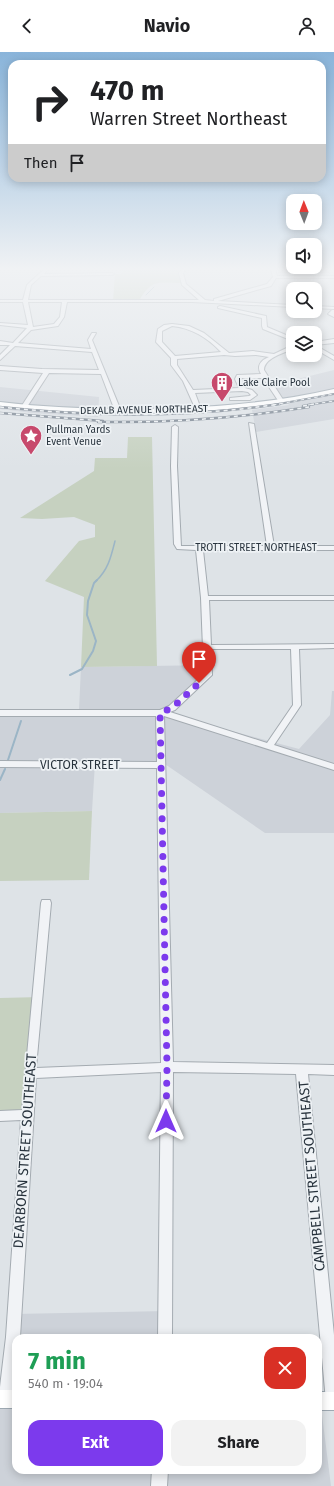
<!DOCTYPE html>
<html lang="en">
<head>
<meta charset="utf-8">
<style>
  body { margin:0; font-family:"Fira Sans",sans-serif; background:#f2f2f2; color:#202124; height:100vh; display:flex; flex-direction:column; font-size:15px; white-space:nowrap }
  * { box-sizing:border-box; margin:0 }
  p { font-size:13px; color:#757577 }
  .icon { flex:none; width:22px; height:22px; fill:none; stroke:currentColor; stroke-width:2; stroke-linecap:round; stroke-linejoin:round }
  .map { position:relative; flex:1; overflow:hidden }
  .details { position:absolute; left:12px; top:1282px; width:310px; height:140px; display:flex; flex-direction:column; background:#fff; border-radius:12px; box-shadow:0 2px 10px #0003 }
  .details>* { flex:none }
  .hud { position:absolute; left:8px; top:8px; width:318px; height:122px; border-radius:12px; box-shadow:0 2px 10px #0003; background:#fff; color:#202124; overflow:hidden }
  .needle { width:26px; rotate:359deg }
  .buttons { position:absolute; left:286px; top:142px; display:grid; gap:8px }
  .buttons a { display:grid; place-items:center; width:36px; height:36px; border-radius:8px; background:#fff; box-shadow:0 2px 10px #0003; font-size:20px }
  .pin { position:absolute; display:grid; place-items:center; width:34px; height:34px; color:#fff; margin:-41px -17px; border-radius:50% 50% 50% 0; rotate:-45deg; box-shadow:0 0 4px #0007 }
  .pin .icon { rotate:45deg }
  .me { position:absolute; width:44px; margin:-22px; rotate:0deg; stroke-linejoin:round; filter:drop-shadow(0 0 3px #0008) }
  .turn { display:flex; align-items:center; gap:14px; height:84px; padding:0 16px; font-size:18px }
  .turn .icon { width:52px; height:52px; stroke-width:2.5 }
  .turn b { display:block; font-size:28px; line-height:34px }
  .then { display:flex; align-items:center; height:38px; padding:0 16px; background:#0003; gap:8px; font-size:15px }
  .round { display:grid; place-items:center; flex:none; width:42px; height:42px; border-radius:12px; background:#f2f2f2 }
  .headline { display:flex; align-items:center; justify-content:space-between; height:68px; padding:0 16px }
  h1 { font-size:24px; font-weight:700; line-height:30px; color:#1e9e55 }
  .primary-button { display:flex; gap:8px; margin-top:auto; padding:8px 16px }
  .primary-button a { flex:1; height:46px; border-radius:12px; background:#7c3aed; color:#fff; font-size:16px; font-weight:700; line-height:46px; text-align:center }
  .primary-button a+a { background:#f2f2f2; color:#202124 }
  header { display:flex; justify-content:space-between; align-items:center; height:52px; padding:0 16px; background:#fff; font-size:18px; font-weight:700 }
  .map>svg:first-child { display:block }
</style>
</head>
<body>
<header><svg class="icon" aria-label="back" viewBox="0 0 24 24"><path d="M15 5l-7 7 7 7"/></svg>Navio<svg class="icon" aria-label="person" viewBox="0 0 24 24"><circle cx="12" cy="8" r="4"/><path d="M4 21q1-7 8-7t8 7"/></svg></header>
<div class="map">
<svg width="334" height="1434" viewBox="0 0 334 1434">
  <rect width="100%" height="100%" fill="#dee3e7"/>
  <!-- built -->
  <g fill="#cdd2d9">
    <path d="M334 318V367L256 380 252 358 289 353 273 333Z"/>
    <path d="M0 335 99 345 98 365 33 361 0 357Z"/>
    <path d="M215 613 161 660 299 697 330 663 332 639H334V781H265L162 710 95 711 92 759 0 761V659L79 658 81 615Z"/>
    <path d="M167 1259V1286H16V1418H318V1347H320L331 1434H0V1344L14 1262Z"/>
  </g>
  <!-- green -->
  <g fill="#c6d1c0">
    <path d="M123 217H184L182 218V231C159 231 152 226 139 249H113L115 222H121Z"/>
    <path d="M128 385H152L157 614 81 615 84 545 45 529 79 489 95 485V473L74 465 42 467 20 466 94 419 95 406H127Z"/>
    <path d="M92 759 89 828 0 829V761Z"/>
    <path d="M41 945 30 1060 0 1061V946Z"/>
  </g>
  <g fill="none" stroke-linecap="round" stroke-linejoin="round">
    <!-- stream-far2 -->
    <path stroke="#9bb5c6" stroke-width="1" d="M146 243 154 235"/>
    <!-- stream-far1 -->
    <path stroke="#9bb5c6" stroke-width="1.5" d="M96 529C108 518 111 505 115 489"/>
    <!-- stream -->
    <g stroke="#9bb5c6" stroke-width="2">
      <path d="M70 623 82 617 93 599 96 589 87 563 88 549 94 531 97 528"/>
      <path d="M8 708 21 669"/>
      <path d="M0 728 5 717"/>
    </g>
    <!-- minor casing -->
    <g stroke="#a4abb1" stroke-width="2">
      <g id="minor">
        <path d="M44 217H48L44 222 112 221 114 222 112 223 41 224 31 233 28 248H199L182 233 179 221 182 217H186L183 221 186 232 205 248 214 249V247L267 232 273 225 271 217H275L277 224H334V226H276L271 234 218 249 293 253V255L192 250H67L64 265 58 274 31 278 18 291 91 297 88 288 92 281H96L92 288 121 359 118 361 115 359 101 322 49 321 27 355 24 357 21 355 43 321 0 318V314L42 317 99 318 92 300 15 294 0 308V303L10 293H0V289L13 291 27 276 0 273V271L28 273 23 250H0V248H23L27 233ZM28 250H62L60 265 54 272 33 275Z"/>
        <path d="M220 254 266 264 267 275 293 286V289L263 277 262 274V266L218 256V255Z"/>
        <path d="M315 254 334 255V257L315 256Z"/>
        <path d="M332 258H334V265L328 262Z"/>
        <path d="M172 272 189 274 204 281 229 301 253 299 274 302 293 293V297C284 301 264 306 264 318L284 349 283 350H279L263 326H241L245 336 252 338 257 343 250 348H230V346L249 344 251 343 248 340 242 339 195 341 201 357 196 358 183 329 171 313V306L156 290 158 277 164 273ZM172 274C192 276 208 286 221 300L175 304 162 290V279ZM224 303 235 304 256 303 269 305C261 308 256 314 261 322L237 323 235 327 239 336 193 338 177 313V307Z"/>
        <path d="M334 287V291L315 293 334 304V308L315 297V290Z"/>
        <path d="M249 371 254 372 274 494H334V498H203L208 544H334V548H209L211 593 334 592V596L299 597 301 653 274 693 334 712V718L164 664 173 1010 334 1013V1023L308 1022 334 1283V1356L328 1354 326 1349 296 1022 173 1020 172 1286H158L161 1020 36 1026 20 1285 16 1286C16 1307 19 1333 11 1352L6 1354 0 1350V1335L6 1285 21 1068 0 1069V1059L22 1058 41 851 42 848H50L51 851 36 1016 161 1011 157 716 0 715V709L157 710 156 664H0V658H160L169 654 204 622 201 546 196 498 177 497 174 492 171 414 172 375 175 373 178 375 177 414 181 494H267ZM211 597H291L293 653 267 691 170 660 175 658 212 623Z"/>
        <path d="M152 1418H168L167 1434H151Z"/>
      </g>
    </g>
    <!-- major casing -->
    <g stroke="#9ea9b2" stroke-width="2">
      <g id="major">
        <path d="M334 337V341C282 353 230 358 177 360 118 362 59 361 0 354V350C59 357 118 358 177 356 230 354 282 349 334 337Z"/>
        <rect x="0" y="1338" width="16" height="18"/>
        <rect x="318" y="1340" width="16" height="18"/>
      </g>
    </g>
    <!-- minor -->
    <use href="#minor" fill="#f1f3f6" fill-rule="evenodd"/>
    <!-- major -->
    <use href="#major" fill="#fff" fill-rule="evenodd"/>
    <!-- rail-far1 casing -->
    <g stroke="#798490" stroke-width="2">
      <g id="rail-far1">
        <path d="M273 353 334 342"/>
        <path d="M308 353 334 349"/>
      </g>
    </g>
    <!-- rail casing -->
    <g stroke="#798490" stroke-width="2.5">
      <g id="rail">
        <path d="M303 354 314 352"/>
        <path d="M0 355C94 365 187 366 280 352"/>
        <path d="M0 361 103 369"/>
        <path d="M98 370C169 371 239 366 309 355"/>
      </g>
    </g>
    <!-- rail-far1 -->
    <use href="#rail-far1" stroke="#eef2f5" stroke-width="1" stroke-dasharray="3.5" stroke-linecap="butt"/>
    <!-- rail -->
    <use href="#rail" stroke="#eef2f5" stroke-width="1.5" stroke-dasharray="4" stroke-linecap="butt"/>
  </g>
  <!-- sky -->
  <linearGradient id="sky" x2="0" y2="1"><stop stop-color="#89b4da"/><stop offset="0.52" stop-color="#f0f2f4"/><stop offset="1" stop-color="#f0f2f4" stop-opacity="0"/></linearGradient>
  <rect width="334" height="417" fill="url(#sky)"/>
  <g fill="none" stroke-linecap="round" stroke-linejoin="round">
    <!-- route -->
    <path stroke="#7c3aed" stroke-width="7" stroke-dasharray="0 12.6" d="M166 1069 167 1015 160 661 172 656 199 631"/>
  </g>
  <!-- icons -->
  <defs>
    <g id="building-pin" transform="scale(1.15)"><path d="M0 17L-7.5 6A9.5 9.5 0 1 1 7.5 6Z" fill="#c7496c" stroke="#eef2f5"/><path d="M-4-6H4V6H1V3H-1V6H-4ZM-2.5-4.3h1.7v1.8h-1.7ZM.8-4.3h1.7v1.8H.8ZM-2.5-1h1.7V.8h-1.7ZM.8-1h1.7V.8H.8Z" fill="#fff"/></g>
    <g id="sight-pin" transform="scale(1.15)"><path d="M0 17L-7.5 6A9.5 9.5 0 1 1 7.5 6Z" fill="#c7496c" stroke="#eef2f5"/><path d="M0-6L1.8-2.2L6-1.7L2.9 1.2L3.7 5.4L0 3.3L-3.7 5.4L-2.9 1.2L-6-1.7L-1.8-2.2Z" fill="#fff"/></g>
  </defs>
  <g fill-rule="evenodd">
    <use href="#building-pin" x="222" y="331"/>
    <use href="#sight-pin" x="31" y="384"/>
  </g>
  <g text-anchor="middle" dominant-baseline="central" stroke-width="3.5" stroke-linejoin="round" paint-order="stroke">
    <!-- far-poi labels -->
    <g font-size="10" fill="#28333d" stroke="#eef2f5" text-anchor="start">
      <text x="238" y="331">Lake Claire Pool</text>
      <text x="46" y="378">Pullman Yards<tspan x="46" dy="12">Event Venue</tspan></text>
    </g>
    <!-- far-street labels -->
    <g font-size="10" fill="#28333d" stroke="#eef2f5">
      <text transform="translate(144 358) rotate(-1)">DEKALB AVENUE NORTHEAST</text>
      <text x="256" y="496">TROTTI STREET NORTHEAST</text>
    </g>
    <!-- street labels -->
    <g font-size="12" fill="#28333d" stroke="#eef2f5">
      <text x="80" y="713">VICTOR STREET</text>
    </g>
    <!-- near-street labels -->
    <g font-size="14" fill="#28333d" stroke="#eef2f5">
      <text transform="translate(25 1099) rotate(-86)">DEARBORN STREET SOUTHEAST</text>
      <text transform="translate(312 1124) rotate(-95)">CAMPBELL STREET SOUTHEAST</text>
    </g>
  </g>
</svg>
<div class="buttons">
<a><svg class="needle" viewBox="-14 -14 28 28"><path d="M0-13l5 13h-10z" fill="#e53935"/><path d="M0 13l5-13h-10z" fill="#757577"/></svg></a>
<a><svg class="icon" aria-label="sound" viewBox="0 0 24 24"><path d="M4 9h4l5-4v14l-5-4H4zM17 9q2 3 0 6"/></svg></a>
<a><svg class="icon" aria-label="search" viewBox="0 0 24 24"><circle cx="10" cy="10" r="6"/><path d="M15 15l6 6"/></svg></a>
<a><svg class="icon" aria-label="layers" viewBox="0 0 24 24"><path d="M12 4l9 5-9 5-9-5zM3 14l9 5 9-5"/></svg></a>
</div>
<div class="pin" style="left:199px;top:631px;background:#d93025"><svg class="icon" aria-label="arrive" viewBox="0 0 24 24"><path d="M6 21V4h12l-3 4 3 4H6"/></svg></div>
<svg class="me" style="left:166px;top:1069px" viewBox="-20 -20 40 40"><path d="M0-17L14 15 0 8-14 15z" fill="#7c3aed" stroke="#fff" stroke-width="4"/></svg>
<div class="hud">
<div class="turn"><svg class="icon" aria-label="right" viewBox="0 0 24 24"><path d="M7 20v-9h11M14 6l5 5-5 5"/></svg><div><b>470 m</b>Warren Street Northeast</div></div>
<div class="then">Then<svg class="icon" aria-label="arrive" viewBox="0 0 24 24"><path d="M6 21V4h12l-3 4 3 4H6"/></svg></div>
</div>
<section class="details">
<div class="headline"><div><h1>7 min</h1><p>540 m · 19:04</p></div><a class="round" style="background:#d93025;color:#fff"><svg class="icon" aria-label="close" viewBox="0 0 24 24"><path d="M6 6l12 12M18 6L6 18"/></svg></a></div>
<div class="primary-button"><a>Exit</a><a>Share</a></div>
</section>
</div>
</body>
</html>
